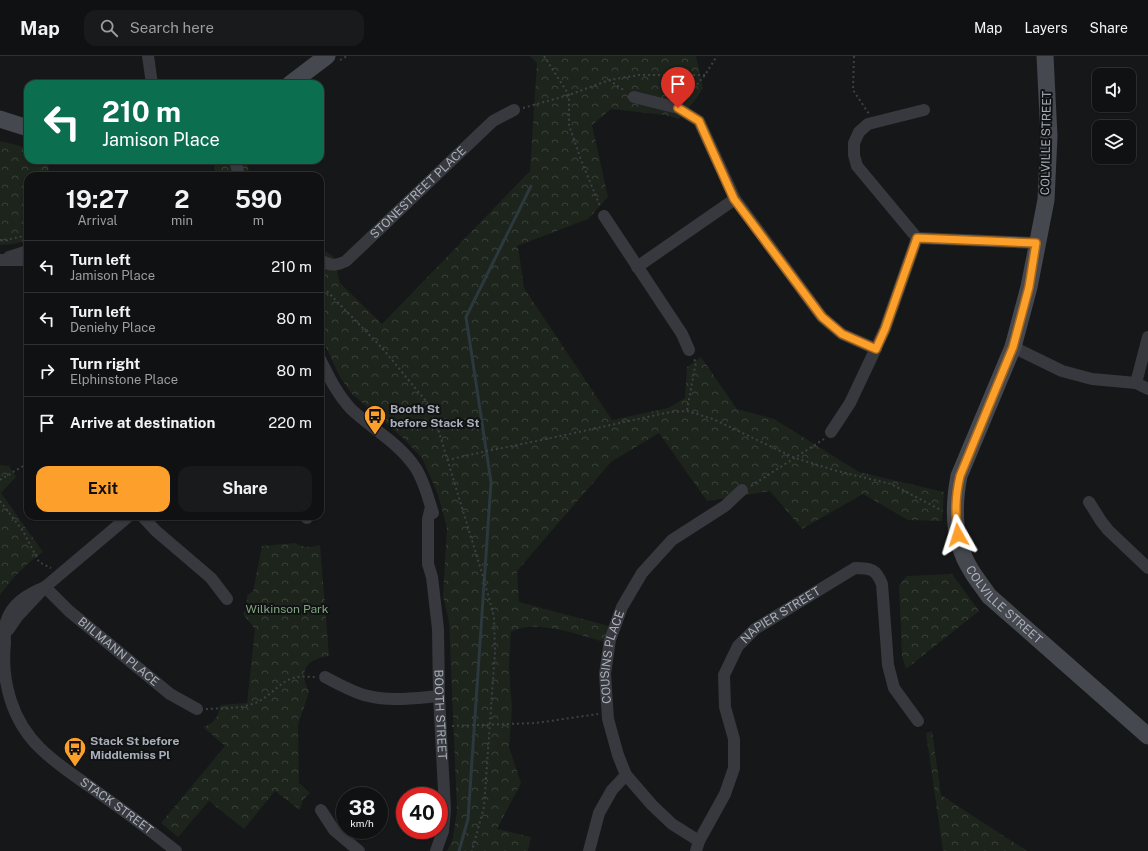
<!DOCTYPE html>
<html lang="en">
<head>
<meta charset="utf-8">
<style>
  body { margin:0; font-family:"Public Sans",sans-serif; background:#191a1c; color:#f1f3f6; height:100vh; display:flex; flex-direction:column; font-size:15px; white-space:nowrap }
  * { box-sizing:border-box; margin:0 }
  p { font-size:13px; color:#9c9da0 }
  .icon { flex:none; width:22px; height:22px; fill:none; stroke:currentColor; stroke-width:2; stroke-linecap:round; stroke-linejoin:round }
  .map { position:relative; flex:1; overflow:hidden }
  .side { position:absolute; left:24px; top:116px; width:300px; height:348px; display:flex; flex-direction:column; background:#101113; border-radius:12px; box-shadow:0 1px 3px #0004,0 0 0 1px #303133 }
  .side>* { flex:none }
  .banner { position:absolute; left:24px; top:24px; width:300px; height:84px; border-radius:12px; box-shadow:0 1px 3px #0004,0 0 0 1px #303133; background:#0b6e4f; color:#fff; overflow:hidden }
  .controls { position:absolute; left:1092px; top:12px; display:grid; gap:8px }
  .controls a { display:grid; place-items:center; width:44px; height:44px; border-radius:8px; background:#101113; box-shadow:0 1px 3px #0004,0 0 0 1px #303133; font-size:20px }
  .speed { position:absolute; left:336px; top:731px; display:flex; gap:8px; font-size:20px; font-weight:700; text-align:center }
  .speed>* { display:grid; place-content:center; width:52px; height:52px; border-radius:50%; background:#101113; box-shadow:0 1px 3px #0004,0 0 0 1px #303133; line-height:1 }
  .speed small { font-size:10px; font-weight:400 }
  .speed .limit { border:6px solid #d22; background:#fff; color:#111 }
  .pin { position:absolute; display:grid; place-items:center; width:34px; height:34px; color:#fff; margin:-41px -17px; border-radius:50% 50% 50% 0; rotate:-45deg; box-shadow:0 0 4px #0007 }
  .pin .icon { rotate:45deg }
  .me { position:absolute; width:44px; margin:-22px; rotate:354deg; stroke-linejoin:round; filter:drop-shadow(0 0 3px #0008) }
  .turn { display:flex; align-items:center; gap:14px; height:84px; padding:0 12px; font-size:18px }
  .turn .icon { width:52px; height:52px; stroke-width:2.5 }
  .turn b { display:block; font-size:28px; line-height:34px }
  .eta { display:flex; justify-content:space-evenly; align-items:center; height:68px; text-align:center }
  .eta b { font-size:24px; font-weight:700; line-height:28px }
  .button { display:flex; gap:8px; margin-top:auto; padding:8px 12px }
  .button a { flex:1; height:46px; border-radius:12px; background:#fc9f2b; color:#111; font-size:16px; font-weight:700; line-height:46px; text-align:center }
  .button a+a { background:#191a1c; color:#f1f3f6 }
  ul { padding:0; list-style:none }
  li { display:flex; align-items:center; gap:12px; height:52px; padding:0 12px; border-top:1px solid #303133 }
  li div { flex:1 }
  li b { display:block; font-size:15px }
  li em { font-style:normal }
  header { display:flex; align-items:center; gap:24px; box-sizing:border-box; height:56px; padding:0 20px; background:#101113; border-bottom:1px solid #303133 }
  header strong { font-size:19px }
  nav { display:flex; gap:22px; margin-inline-start:auto; font-size:14px }
  .search { width:280px; height:36px; background:#191a1c; display:flex; align-items:center; gap:10px; box-sizing:border-box; padding:0 14px; border-radius:12px; color:#9c9da0; font-size:15px }
  .map>svg:first-child { display:block }
</style>
</head>
<body>
<header>
<strong>Map</strong>
<div class="search"><svg class="icon" aria-label="search" viewBox="0 0 24 24"><circle cx="10" cy="10" r="6"/><path d="M15 15l6 6"/></svg>Search here</div>
<nav><a>Map</a><a>Layers</a><a>Share</a></nav>
</header>
<div class="map">
<svg width="1148" height="795" viewBox="0 0 1148 795">
  <defs>
    <pattern id="forest-crowns" width="20" height="18" patternUnits="userSpaceOnUse"><rect width="20" height="18" fill="#1c241c"/><path d="M2 6a3 3 0 1 1 6 0M12 15a3 3 0 1 1 6 0" fill="none" stroke="#3a413b"/></pattern>
  </defs>
  <rect width="100%" height="100%" fill="#161719"/>
  <!-- forest -->
  <g fill="url(#forest-crowns)">
    <path d="M530 0H696L703 32 695 44 679 63 665 59 611 53 592 69 608 141 588 163 517 190 519 197 524 232 612 364 668 352 685 342 687 311 701 301 737 353 774 363 859 416 944 436 942 465 908 464 863 438 802 473 770 435 707 445 659 377 611 406 517 515 519 546 609 570 604 586C580 579 534 562 511 576L509 611 512 653 509 691 521 727 497 773 531 781 528 795H447L453 782 457 754 449 565 443 540 447 472 438 439 422 402 403 382 352 338 340 321 325 289 320 281V192L333 200 340 227 382 268 530 115 537 7Z"/>
    <path d="M0 85 28 92V104H48L49 120H28V184L13 188 0 189Z"/>
    <path d="M214 104H246L250 120H215Z"/>
    <path d="M0 409 9 410 16 421 1 437 43 496C25 508 13 522 0 539Z"/>
    <path d="M295 487C304 492 310 492 320 489L329 600C306 603 298 615 309 636L298 669 299 727 310 737 303 744 300 754 275 735 244 773 209 745 178 781 161 767 225 690 203 671C215 667 218 661 220 649L247 647 255 573 243 558C247 552 248 547 247 539L253 536 262 490Z"/>
    <path d="M952 518 979 555 906 613 902 600 899 529 907 520Z"/>
    <path d="M932 675 941 739 1027 795H943L926 677Z"/>
  </g>
  <g fill="none" stroke-linecap="round" stroke-linejoin="round">
    <!-- stream -->
    <path stroke="#2c383e" stroke-width="3" d="M459 795 468 763 491 426 466 261 531 130"/>
    <!-- path -->
    <g stroke="#3d4045" stroke-width="2" stroke-dasharray="2 3" stroke-linecap="butt">
      <path d="M544 0 569 39V69L581 104 600 150"/>
      <path d="M854 0 853 34 869 58"/>
      <path d="M340 4 347 0"/>
      <path d="M609 24 625 35"/>
      <path d="M684 44 705 19 717 0"/>
      <path d="M523 52 569 39 609 24 639 19H705"/>
      <path d="M0 184H6L28 179"/>
      <path d="M320 228 383 293 425 344 438 373 485 527 494 561 495 596 484 751 472 795"/>
      <path d="M687 354 696 306 693 302"/>
      <path d="M447 404 487 395 542 384 670 356 687 355 713 363 795 402 837 415 891 428 939 453H942"/>
      <path d="M0 424 28 407"/>
      <path d="M751 430 824 383"/>
      <path d="M0 445 23 475 39 506 51 512"/>
      <path d="M206 653C222 652 240 653 255 647 271 641 280 624 297 621 303 620 310 621 315 621"/>
      <path d="M452 670 536 667 598 658"/>
    </g>
    <!-- street -->
    <g stroke="#37393e" stroke-width="12">
      <path d="M148 0 152 28"/>
      <path d="M634 41 678 52 699 65 735 143 822 261 842 278 876 293"/>
      <path d="M924 54 868 68 859 76 854 87V99L857 110 917 182 1036 187"/>
      <path d="M235 104 239 120"/>
      <path d="M604 160 682 278 689 294"/>
      <path d="M9 201 28 195"/>
      <path d="M0 204H28"/>
      <path id="s1" d="M320 204C330 210 336 210 346 205L493 65 514 54"/>
      <path d="M637 211 735 143"/>
      <path d="M1013 291 1062 315 1092 323 1136 327 1148 333"/>
      <path d="M320 303C329 321 337 338 351 353 372 373 398 386 415 411 424 424 428 442 433 457"/>
      <path d="M1136 327 1148 281"/>
      <path d="M831 376 850 347 885 273 917 182"/>
      <path d="M1089 446 1101 465 1108 474 1148 512"/>
      <path id="s2" d="M431 451 428 463V508L432 521 438 573 439 640 445 754 443 775 436 795"/>
      <path d="M142 460 156 475 211 522 227 543"/>
      <path d="M305 460 307 462"/>
      <path id="s3" d="M45 531C28 538 12 547 6 566 4 572 5 580 5 587 1 625 12 665 40 692 57 709 77 721 96 735 123 754 150 774 176 795"/>
      <path id="s4" d="M45 531 69 555 170 638 197 653"/>
      <path d="M8 574 17 561 45 531 129 460"/>
      <path d="M325 621C338 628 351 635 364 639 388 646 415 642 439 640"/>
      <path d="M321 754 334 774 359 795"/>
      <path id="s5" d="M699 785 672 768 652 749 626 719 618 699 608 663 605 618 610 584 622 551 642 517 672 484 725 450 742 434"/>
      <path d="M589 795 599 757 612 734 626 719"/>
      <path id="s6" d="M696 795 699 785 725 738 734 712V683L725 651 724 619 738 590 755 573 855 512C871 512 876 513 882 528L888 609 894 632 918 665"/>
    </g>
    <!-- secondary -->
    <g stroke="#45484e" stroke-width="17">
      <path id="s7" d="M1045 0 1049 80 1046 144 1029 231 1013 291 959 420C953 451 953 486 971 514 976 523 983 531 989 540L1148 680"/>
      <path d="M290 28 327 0"/>
      <path d="M0 63 28 72"/>
    </g>
  </g>
  <g fill="none" stroke-linecap="round" stroke-linejoin="round">
    <!-- route casing -->
    <g stroke="#a4671c" stroke-width="10">
      <path id="route" d="M678 52 699 65 734 143 822 261 842 278 876 293 885 273 917 182 1036 187 1029 231 1013 291 960 420C955 442 955 457 958 479"/>
    </g>
    <!-- route -->
    <use href="#route" stroke="#fc9f2b" stroke-width="7"/>
  </g>
  <!-- icons -->
  <defs>
    <g id="bus-pin" transform="scale(1.15)"><path d="M0 17L-7.5 6A9.5 9.5 0 1 1 7.5 6Z" fill="#fc9f2b" stroke="#111214"/><path d="M-5-6H5V4H4V6H2V4H-2V6H-4V4H-5ZM-3.5-4V0h7V-4ZM-3.5 1.2v1.5H-2V1.2ZM2 1.2v1.5H3.5V1.2Z" fill="#111"/></g>
  </defs>
  <g fill-rule="evenodd">
    <use href="#bus-pin" x="375" y="360"/>
    <use href="#bus-pin" x="75" y="692"/>
  </g>
  <g text-anchor="middle" dominant-baseline="central" stroke-width="4" stroke-linejoin="round" paint-order="stroke">
    <!-- street labels -->
    <g font-size="12" fill="#a8afb9" stroke="#111214">
      <text transform="translate(1046 87) rotate(-89)">COLVILLE STREET</text>
      <text stroke="none"><textPath href="#s1" startOffset="127">STONESTREET PLACE</textPath></text>
      <text stroke="none"><textPath href="#s7" startOffset="580">COLVILLE STREET</textPath></text>
      <text stroke="none"><textPath href="#s6" startOffset="271">NAPIER STREET</textPath></text>
      <text stroke="none"><textPath href="#s4" startOffset="98">BIILMANN PLACE</textPath></text>
      <text stroke="none"><textPath href="#s5" startOffset="221">COUSINS PLACE</textPath></text>
      <text stroke="none"><textPath href="#s2" startOffset="209">BOOTH STREET</textPath></text>
      <text stroke="none"><textPath href="#s3" startOffset="286">STACK STREET</textPath></text>
    </g>
    <!-- poi labels -->
    <g font-size="12" font-weight="bold" fill="#a8afb9" stroke="#111214" text-anchor="start">
      <text x="390" y="353">Booth St<tspan x="390" dy="14">before Stack St</tspan></text>
      <text x="90" y="685">Stack St before<tspan x="90" dy="14">Middlemiss Pl</tspan></text>
    </g>
    <!-- park labels -->
    <g font-size="12" fill="#80a57e" stroke="#111214">
      <text x="287" y="553">Wilkinson Park</text>
    </g>
  </g>
</svg>
<div class="controls">
<a><svg class="icon" aria-label="sound" viewBox="0 0 24 24"><path d="M4 9h4l5-4v14l-5-4H4zM17 9q2 3 0 6"/></svg></a>
<a><svg class="icon" aria-label="layers" viewBox="0 0 24 24"><path d="M12 4l9 5-9 5-9-5zM3 14l9 5 9-5"/></svg></a>
</div>
<div class="speed"><div>38<small>km/h</small></div><div class="limit">40</div></div>
<div class="pin" style="left:678px;top:52px;background:#d93025"><svg class="icon" aria-label="arrive" viewBox="0 0 24 24"><path d="M6 21V4h12l-3 4 3 4H6"/></svg></div>
<svg class="me" style="left:958px;top:479px" viewBox="-20 -20 40 40"><path d="M0-17L14 15 0 8-14 15z" fill="#fc9f2b" stroke="#fff" stroke-width="4"/></svg>
<div class="banner">
<div class="turn"><svg class="icon" aria-label="left" viewBox="0 0 24 24"><path d="M17 20v-9H6M10 6l-5 5 5 5"/></svg><div><b>210 m</b>Jamison Place</div></div>
</div>
<section class="side">
<div class="eta">
<div><b>19:27</b><p>Arrival</p></div>
<div><b>2</b><p>min</p></div>
<div><b>590</b><p>m</p></div>
</div>
<ul>
<li><svg class="icon" aria-label="left" viewBox="0 0 24 24"><path d="M17 20v-9H6M10 6l-5 5 5 5"/></svg><div><b>Turn left</b><p>Jamison Place</p></div><em>210 m</em></li>
<li><svg class="icon" aria-label="left" viewBox="0 0 24 24"><path d="M17 20v-9H6M10 6l-5 5 5 5"/></svg><div><b>Turn left</b><p>Deniehy Place</p></div><em>80 m</em></li>
<li><svg class="icon" aria-label="right" viewBox="0 0 24 24"><path d="M7 20v-9h11M14 6l5 5-5 5"/></svg><div><b>Turn right</b><p>Elphinstone Place</p></div><em>80 m</em></li>
<li><svg class="icon" aria-label="arrive" viewBox="0 0 24 24"><path d="M6 21V4h12l-3 4 3 4H6"/></svg><div><b>Arrive at destination</b></div><em>220 m</em></li>
</ul>
<div class="button"><a>Exit</a><a>Share</a></div>
</section>
</div>
</body>
</html>
